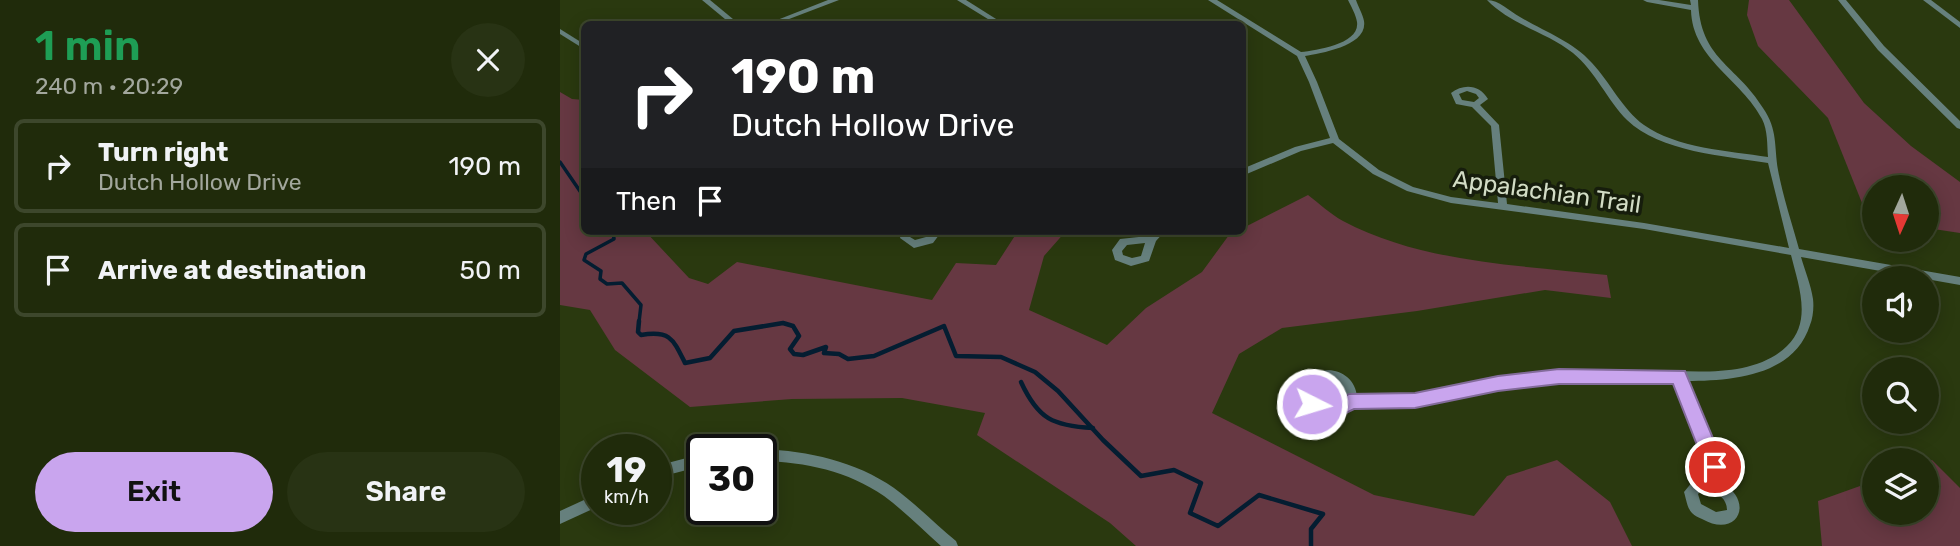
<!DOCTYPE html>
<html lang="en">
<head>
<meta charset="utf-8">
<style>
  body { margin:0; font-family:Rubik,sans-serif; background:#283314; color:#f1f3f6; height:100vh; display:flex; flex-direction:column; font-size:26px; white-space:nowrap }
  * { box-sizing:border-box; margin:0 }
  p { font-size:23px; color:#a2a79d }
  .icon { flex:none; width:38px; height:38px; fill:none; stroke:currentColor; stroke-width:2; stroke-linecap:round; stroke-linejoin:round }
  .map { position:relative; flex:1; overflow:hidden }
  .side { display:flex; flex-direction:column; background:#202b0b; width:560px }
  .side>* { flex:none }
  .guide { position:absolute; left:21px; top:21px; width:665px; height:214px; border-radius:10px; box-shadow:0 4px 18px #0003,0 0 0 2px #3d472c; background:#202124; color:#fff; overflow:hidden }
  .needle { width:46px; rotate:183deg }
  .buttons { position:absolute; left:1302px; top:175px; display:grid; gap:14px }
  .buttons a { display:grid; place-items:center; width:77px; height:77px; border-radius:50%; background:#202b0b; box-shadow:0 4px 18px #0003,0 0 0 2px #3d472c; font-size:35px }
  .speed { position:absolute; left:21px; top:434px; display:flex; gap:14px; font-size:35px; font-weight:700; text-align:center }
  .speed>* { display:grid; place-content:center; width:91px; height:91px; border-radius:50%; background:#202b0b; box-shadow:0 4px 18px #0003,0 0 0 2px #3d472c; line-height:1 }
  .speed small { font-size:18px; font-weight:400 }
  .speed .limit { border:4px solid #111; border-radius:10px; background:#fff; color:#111 }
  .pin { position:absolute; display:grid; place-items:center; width:60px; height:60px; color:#fff; margin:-30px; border:4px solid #fff; border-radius:50%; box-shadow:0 2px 7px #0007 }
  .me { position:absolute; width:77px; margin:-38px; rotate:95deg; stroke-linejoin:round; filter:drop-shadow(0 0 5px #0008) }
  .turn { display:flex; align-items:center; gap:24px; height:147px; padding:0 35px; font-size:32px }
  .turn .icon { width:91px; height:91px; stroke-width:2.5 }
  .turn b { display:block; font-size:49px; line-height:60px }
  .then { display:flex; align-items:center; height:66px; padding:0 35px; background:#0003; gap:14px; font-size:26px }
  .round { display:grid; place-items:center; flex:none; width:74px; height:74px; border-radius:37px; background:#283314 }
  .overview { display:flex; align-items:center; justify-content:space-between; height:119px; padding:0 35px }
  h1 { font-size:42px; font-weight:600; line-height:52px; color:#1e9e55 }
  .cta { display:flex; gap:14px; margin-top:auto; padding:14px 35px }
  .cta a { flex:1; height:80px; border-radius:42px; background:#c9a5ee; color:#111; font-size:28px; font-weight:600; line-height:80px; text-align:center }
  .cta a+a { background:#283314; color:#f1f3f6 }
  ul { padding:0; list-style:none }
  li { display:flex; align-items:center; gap:21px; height:94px; margin:0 14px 10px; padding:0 21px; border:4px solid #3d472c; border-radius:10px }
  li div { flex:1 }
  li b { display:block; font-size:26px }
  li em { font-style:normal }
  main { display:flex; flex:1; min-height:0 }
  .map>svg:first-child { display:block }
</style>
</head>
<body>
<main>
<section class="side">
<div class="overview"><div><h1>1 min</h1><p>240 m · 20:29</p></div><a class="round"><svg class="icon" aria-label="close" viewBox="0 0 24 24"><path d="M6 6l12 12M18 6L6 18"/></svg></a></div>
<ul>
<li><svg class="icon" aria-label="right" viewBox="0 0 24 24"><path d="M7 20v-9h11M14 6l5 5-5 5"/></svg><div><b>Turn right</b><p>Dutch Hollow Drive</p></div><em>190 m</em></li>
<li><svg class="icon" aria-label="arrive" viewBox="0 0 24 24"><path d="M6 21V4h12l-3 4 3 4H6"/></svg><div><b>Arrive at destination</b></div><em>50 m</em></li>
</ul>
<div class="cta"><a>Exit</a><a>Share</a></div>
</section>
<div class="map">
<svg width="1400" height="546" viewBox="0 0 1400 546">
  <rect width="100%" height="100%" fill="#2a390f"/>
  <!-- green -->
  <g fill="#663842">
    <path d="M1189 0H1229L1304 103 1351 146 1400 182V233L1367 228V187H1314V219L1308 218 1268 118 1198 46 1187 15Z"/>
    <path d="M0 92 12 99 24 100V231H85L129 278 148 284 177 262 372 300 396 263 436 265 458 231H506L484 256 469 310 547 345 586 308 642 272 669 235 682 231 683 228 748 195C759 203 770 214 783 221 862 263 959 265 1047 275L1051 298 985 290 857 311 722 328 679 354 652 413 814 495 914 516 947 476 997 460 1050 502 1072 546H576L550 523 417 435 425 413 342 398 232 399 130 407 55 350 30 310 0 305Z"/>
    <path d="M1372 460 1400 488V546H1262L1258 501 1314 481V513H1367V462Z"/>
  </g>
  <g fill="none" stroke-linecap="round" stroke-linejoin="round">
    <!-- stream-far1 -->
    <g stroke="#041d31" stroke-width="3.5">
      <path d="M0 162 24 197"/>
      <path d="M53 231 54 239 26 254 24 260 41 271 40 279 47 284 62 283 81 305 79 322"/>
    </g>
    <!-- stream -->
    <g stroke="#041d31" stroke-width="4.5">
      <path d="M79 321 78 332 81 335C110 330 113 339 125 363L150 358 174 331 223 323 233 326 239 336 230 349 234 354 243 355 266 347 264 353 279 354 288 359 314 356 384 326 396 356 441 357 475 372 498 391 543 440 581 476 614 470 641 483 630 513 658 526 699 495 763 514 751 529V546"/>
      <path d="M461 382C478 419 493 426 533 428"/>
    </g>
    <!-- minor -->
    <g fill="#66807d" fill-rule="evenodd">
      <path d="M142 0H150L179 24H171Z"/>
      <path d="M268 0H279L216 24H207Z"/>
      <path d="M397 0H406L444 24H436Z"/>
      <path d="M648 0H657L741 52C757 50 800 44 797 22 796 15 791 6 788 0H796C798 6 803 15 804 21 808 46 761 53 745 56L757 82 779 139 819 170 853 187 891 197 938 203 931 126 912 107 896 104 891 93C904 83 920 85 928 99L920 105 939 125 947 204 1084 223 1229 248 1208 163C1165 156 1100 152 1067 120 1047 100 1036 72 1013 53 987 32 951 25 927 0 939 0 949 11 960 17 985 32 1012 41 1032 63 1050 82 1062 109 1084 125 1116 148 1169 151 1208 157 1207 145 1208 131 1202 119 1182 80 1132 59 1131 10L1087 2 1083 0H1099L1131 5 1130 0H1138C1140 60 1176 64 1203 108 1218 130 1214 146 1218 170 1223 197 1232 223 1239 249L1400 277V285L1241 257C1245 271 1251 285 1253 299 1254 307 1253 318 1250 325 1234 376 1172 381 1127 381L1158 454 1161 482C1196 502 1177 539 1142 519 1138 517 1135 516 1132 513 1127 508 1126 498 1124 492L1133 481 1148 477 1146 454 1115 380C1067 379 1018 377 971 384 910 392 853 409 791 407 775 425 745 415 742 391 751 359 795 366 797 397 866 399 931 376 998 371 1028 369 1059 370 1089 370 1132 371 1193 379 1227 346 1253 321 1238 284 1231 255L1084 229 891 203 847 191 813 174 773 143 741 151 682 176V169L735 147 770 138 749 82 737 56ZM907 91 916 94 919 98 914 102 902 100 899 94ZM764 380C775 380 783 384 786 395 769 421 739 393 764 380ZM1149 489C1158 493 1167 499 1167 510L1156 512 1141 504 1138 494 1142 490Z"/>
      <path d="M1278 0H1286L1324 46 1400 121V129L1397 128 1318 50Z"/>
      <path d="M1363 0H1371L1400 22V28Z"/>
      <path d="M0 29 24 44V49L0 34Z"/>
      <path d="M342 231H352L350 237 355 240 366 237 371 231H382L373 243 354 248 340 238Z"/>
      <path d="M594 231H605L596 241 589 261 571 266 555 260 552 250 560 239 588 236ZM585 243 581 256 572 258 563 255 562 251 567 245Z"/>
      <path d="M201 449C248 451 295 461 334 488 356 504 375 524 396 541L398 546H381C362 529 344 511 324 496 288 471 245 462 201 461Z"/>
      <path d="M142 454V466L96 478V466Z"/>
      <path d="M37 494V507L0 524V511Z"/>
    </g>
  </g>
  <!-- route -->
  <path fill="#c9a5ee" stroke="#836b9b" stroke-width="2" d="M999 369 1125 371 1165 467 1162 473 1155 476 1148 473 1113 384H999L938 391 855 408 794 409 772 420 745 410 743 404 745 399 752 397 772 404 789 394 855 393 938 376Z"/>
  <g text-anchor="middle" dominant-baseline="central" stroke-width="7" stroke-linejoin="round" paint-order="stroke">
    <!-- street labels -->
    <g font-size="24" fill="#d2dcc5" stroke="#161d0c">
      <text transform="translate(987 192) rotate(8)">Appalachian Trail</text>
    </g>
  </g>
</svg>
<div class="buttons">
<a><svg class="needle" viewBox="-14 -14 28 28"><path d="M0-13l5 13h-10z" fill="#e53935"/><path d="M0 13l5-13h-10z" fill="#a2a79d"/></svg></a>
<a><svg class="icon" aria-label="sound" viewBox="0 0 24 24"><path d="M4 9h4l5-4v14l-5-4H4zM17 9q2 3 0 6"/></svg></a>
<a><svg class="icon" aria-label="search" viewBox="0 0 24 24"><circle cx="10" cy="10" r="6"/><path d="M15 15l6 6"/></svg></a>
<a><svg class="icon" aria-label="layers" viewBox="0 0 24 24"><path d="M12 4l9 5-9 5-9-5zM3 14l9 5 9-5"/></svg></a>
</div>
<div class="speed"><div>19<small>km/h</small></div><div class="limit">30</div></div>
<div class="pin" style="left:1155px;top:467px;background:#d93025"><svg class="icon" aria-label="arrive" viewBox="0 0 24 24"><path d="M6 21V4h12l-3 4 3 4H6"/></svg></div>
<svg class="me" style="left:752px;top:404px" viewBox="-20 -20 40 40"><circle r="17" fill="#c9a5ee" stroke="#fff" stroke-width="3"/><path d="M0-11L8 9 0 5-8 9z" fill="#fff"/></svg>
<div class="guide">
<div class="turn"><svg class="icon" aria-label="right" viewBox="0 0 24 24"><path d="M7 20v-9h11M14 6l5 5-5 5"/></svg><div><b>190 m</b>Dutch Hollow Drive</div></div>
<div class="then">Then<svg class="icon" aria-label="arrive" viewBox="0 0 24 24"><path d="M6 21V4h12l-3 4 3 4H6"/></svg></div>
</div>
</div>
</main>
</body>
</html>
